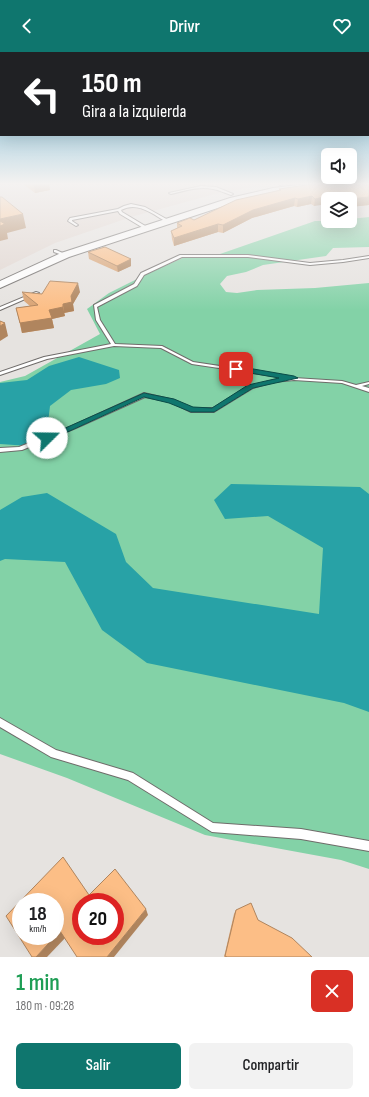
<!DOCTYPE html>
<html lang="es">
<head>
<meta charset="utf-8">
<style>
  body { margin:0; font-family:"Sofia Sans Condensed",sans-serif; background:#f2f2f2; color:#202124; height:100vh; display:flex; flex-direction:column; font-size:15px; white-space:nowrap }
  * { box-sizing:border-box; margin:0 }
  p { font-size:13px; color:#757577 }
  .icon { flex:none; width:22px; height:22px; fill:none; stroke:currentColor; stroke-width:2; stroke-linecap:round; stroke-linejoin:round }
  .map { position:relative; height:905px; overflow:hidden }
  .drawer { display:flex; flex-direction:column; background:#fff; flex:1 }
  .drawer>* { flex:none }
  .top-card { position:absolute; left:0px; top:0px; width:369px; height:84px; box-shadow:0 4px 16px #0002; background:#202124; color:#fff; overflow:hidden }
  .tools { position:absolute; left:321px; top:96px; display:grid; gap:8px }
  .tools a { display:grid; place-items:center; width:36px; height:36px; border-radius:6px; background:#fff; box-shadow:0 4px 16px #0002; font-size:20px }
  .speed { position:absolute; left:12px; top:841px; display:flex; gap:8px; font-size:20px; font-weight:700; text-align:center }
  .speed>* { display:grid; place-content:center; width:52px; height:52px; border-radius:50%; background:#fff; box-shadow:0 4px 16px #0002; line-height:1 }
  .speed small { font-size:10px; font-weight:400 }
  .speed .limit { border:6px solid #d22; background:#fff; color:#111 }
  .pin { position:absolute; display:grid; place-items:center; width:34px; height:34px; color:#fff; margin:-17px; border-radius:8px; box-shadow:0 2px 6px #0006 }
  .me { position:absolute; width:44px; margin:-22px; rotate:68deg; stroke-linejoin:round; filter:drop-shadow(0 0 3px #0008) }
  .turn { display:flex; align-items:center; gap:14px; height:84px; padding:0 16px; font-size:18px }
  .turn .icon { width:52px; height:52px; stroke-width:2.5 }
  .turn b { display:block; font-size:28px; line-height:34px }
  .round { display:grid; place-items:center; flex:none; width:42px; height:42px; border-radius:6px; background:#f2f2f2 }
  .head { display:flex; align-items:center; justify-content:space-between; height:68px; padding:0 16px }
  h1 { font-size:24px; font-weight:600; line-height:30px; color:#1e9e55 }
  .primary-button { display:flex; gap:8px; margin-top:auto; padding:8px 16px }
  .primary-button a { flex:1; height:46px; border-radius:6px; background:#0f766e; color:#fff; font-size:16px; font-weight:600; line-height:46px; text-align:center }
  .primary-button a+a { background:#f2f2f2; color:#202124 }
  header { display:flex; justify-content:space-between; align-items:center; height:52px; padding:0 16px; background:#0f766e; color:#fff; font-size:18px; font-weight:600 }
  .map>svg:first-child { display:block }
</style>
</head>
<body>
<header><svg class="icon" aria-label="back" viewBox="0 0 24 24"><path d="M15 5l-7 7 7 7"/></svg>Drivr<svg class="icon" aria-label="heart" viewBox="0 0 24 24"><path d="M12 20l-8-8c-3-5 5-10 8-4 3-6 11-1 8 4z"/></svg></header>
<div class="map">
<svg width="369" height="905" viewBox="0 0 369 905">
  <rect width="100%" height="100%" fill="#e6e3e0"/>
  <!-- built -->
  <path fill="#e1d6d0" d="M0 131H274L215 142 131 165 55 191 0 218Z"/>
  <!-- green -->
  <path fill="#83d2a7" d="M369 165V195L333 196 326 204 263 213 246 220 227 224 220 232 226 240 237 241 257 238 315 236 369 231V817L341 808 205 783 67 726 0 702V330L25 324 100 282 87 257 109 241 149 221 187 204 220 202 315 169H350V167Z"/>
  <!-- water -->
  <g fill="#28a2a6">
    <path d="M79 305 119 318 120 326 106 332 71 338 50 354 46 387 29 394 0 392V331L27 328 49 314Z"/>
    <path d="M231 432 360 435 369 442V660L344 651 147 611 102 578 65 510 5 507 0 509V458L22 445 47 441 116 482 126 510 153 536 319 562 323 496 268 464 225 467 214 448Z"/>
  </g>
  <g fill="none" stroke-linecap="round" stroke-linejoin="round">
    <!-- service casing -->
    <g stroke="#6f6c6a" stroke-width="2">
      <g id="service">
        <path d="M279 131H283V132L280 133Z"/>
        <path d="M201 134 216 135 233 142 231 143C225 141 219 138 213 137 199 134 184 139 171 142L169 141Z"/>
        <path d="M131 152 145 155 170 169 167 170C152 162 138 149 121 158L122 160 147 175V177H145L120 162 118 159 72 168V169L78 173 76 174 68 169 70 166 118 157 124 154Z"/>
        <path d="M54 198H56L67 203 65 204 54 200Z"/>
        <path d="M180 203H248L310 211 343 208 369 204V206L343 210 310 213 248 205H182L144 223 137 234 97 255 100 268 115 292 162 294 193 310 287 324 289 325 288 326H294L342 329 356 333 369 330V332L362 334 369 336V340L342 331 294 328 274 330 253 336 214 360H191L171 350 145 345 76 376 22 398 0 400V396L19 395 72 374 142 342 144 341 174 348 192 356H213L249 334 274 328 286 326 192 312 161 296 114 294 47 307 0 323V320L44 305 111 292 96 268 94 253 134 232 141 221Z"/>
        <path d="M36 240 39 241 0 258V255Z"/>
        <path d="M0 666 56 698 133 721 213 771 301 777 369 789V799L301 787 212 780 128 728 51 705 0 675Z"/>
      </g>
    </g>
    <!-- secondary casing -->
    <g stroke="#6f6c6a" stroke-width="2">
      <path id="secondary" d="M315 131H342L338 134 273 142 236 150 69 205 0 236V229L61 201 230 146 273 136Z"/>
    </g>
    <!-- service -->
    <use href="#service" fill="#fff" fill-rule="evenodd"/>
    <!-- secondary -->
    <use href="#secondary" fill="#fff" fill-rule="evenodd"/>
  </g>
  <!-- wall -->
  <g fill="#d9a373">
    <path d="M22 131H55L49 133 50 138 35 141Z"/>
    <path d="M369 131V153L350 155V147H328L314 154 311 152 297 155 294 154 252 166 223 181 218 180 174 194 172 187 171 179 177 176V171L194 168 279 138V137Z"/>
    <path d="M88 200 131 207V214L118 220 89 207Z"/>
    <path d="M22 240 42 242 80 240 73 252 74 259 64 261 65 264 52 267 54 276 22 281 16 256 30 254 24 249Z"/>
    <path d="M236 858 258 868 312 905H224L234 862Z"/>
  </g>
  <!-- shaded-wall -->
  <g fill="#b0855e">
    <path d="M42 131H55L49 133 50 138 35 141 34 133Z"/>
    <path d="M332 143 331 147H328V152L314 154 315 147Z"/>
    <path d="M312 144 311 152 297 155 298 147Z"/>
    <path d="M369 145V153L350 155V147Z"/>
    <path d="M295 146 294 154 252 166 223 181V173L253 158Z"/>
    <path d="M23 162 26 176 7 181 8 187 0 189V167Z"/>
    <path d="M218 172V180L174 194V186Z"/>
    <path d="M131 207V214L118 220 117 214Z"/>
    <path d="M78 231 80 240 73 252 74 259 64 261 63 252Z"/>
    <path d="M63 255 65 264 52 267 54 276 22 281 20 271 49 258Z"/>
    <path d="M5 271 8 284 0 289V274Z"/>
    <path d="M146 857 148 863 114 905H107Z"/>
    <path d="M60 879 67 884 47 905H36Z"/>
  </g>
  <!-- building -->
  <g fill="#fcbe86" stroke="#b0855e" fill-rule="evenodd">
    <path d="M31 131H42L34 133Z"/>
    <path d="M320 131H369V145L349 147H337L332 143 315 147 312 144 298 147 295 146 253 158 223 173 218 172 174 186 171 179 182 174 177 171 190 166 194 168 236 148 281 138 279 137Z"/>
    <path d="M0 145H2L23 162 0 167Z"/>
    <path d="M0 169 5 172 0 174Z"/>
    <path d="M105 195 131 207 117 214 88 200Z"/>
    <path d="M50 229 78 231 71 244 72 250 63 252V255L49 258 52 266 20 271 16 256 38 253 22 240 42 242Z"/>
    <path d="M0 269 5 271 0 274Z"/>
    <path d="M63 805 89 843 115 817 146 857 107 905H77L60 879 36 905H32L6 864ZM21 850H55V884H21ZM81 850H115V884H81Z"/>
    <path d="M251 851 258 868 292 886 312 905H227L225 904 236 858Z"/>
  </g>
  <!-- sky -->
  <linearGradient id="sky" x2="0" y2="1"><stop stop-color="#5badce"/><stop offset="0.51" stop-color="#f4f2f1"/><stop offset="1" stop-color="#f4f2f1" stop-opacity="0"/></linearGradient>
  <rect width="369" height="258" fill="url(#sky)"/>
  <!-- route -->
  <path fill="#0f766e" stroke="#0a4d48" d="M236 314 294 324 298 326 253 336 214 360H191L169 351 144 345 50 388H44L43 386 144 341 174 347 193 355 212 356 248 333 279 326 233 318V315Z"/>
</svg>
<div class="tools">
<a><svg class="icon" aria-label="sound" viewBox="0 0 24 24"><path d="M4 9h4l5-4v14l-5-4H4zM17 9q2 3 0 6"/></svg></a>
<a><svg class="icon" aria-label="layers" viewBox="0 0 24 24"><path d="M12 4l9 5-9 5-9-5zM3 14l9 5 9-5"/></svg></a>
</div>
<div class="speed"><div>18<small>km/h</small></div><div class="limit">20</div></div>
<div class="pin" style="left:236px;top:317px;background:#d93025"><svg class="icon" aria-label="arrive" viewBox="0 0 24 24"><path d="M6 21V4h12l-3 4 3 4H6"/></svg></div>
<svg class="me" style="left:47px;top:386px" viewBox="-20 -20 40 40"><circle r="19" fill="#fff"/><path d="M0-13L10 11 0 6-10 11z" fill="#0f766e"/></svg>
<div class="top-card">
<div class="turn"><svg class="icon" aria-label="left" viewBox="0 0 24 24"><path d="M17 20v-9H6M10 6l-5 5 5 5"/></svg><div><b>150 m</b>Gira a la izquierda</div></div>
</div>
</div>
<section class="drawer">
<div class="head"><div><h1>1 min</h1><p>180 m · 09:28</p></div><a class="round" style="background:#d93025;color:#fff"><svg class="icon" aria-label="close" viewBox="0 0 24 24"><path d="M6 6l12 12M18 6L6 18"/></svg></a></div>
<div class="primary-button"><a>Salir</a><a>Compartir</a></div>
</section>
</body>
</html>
